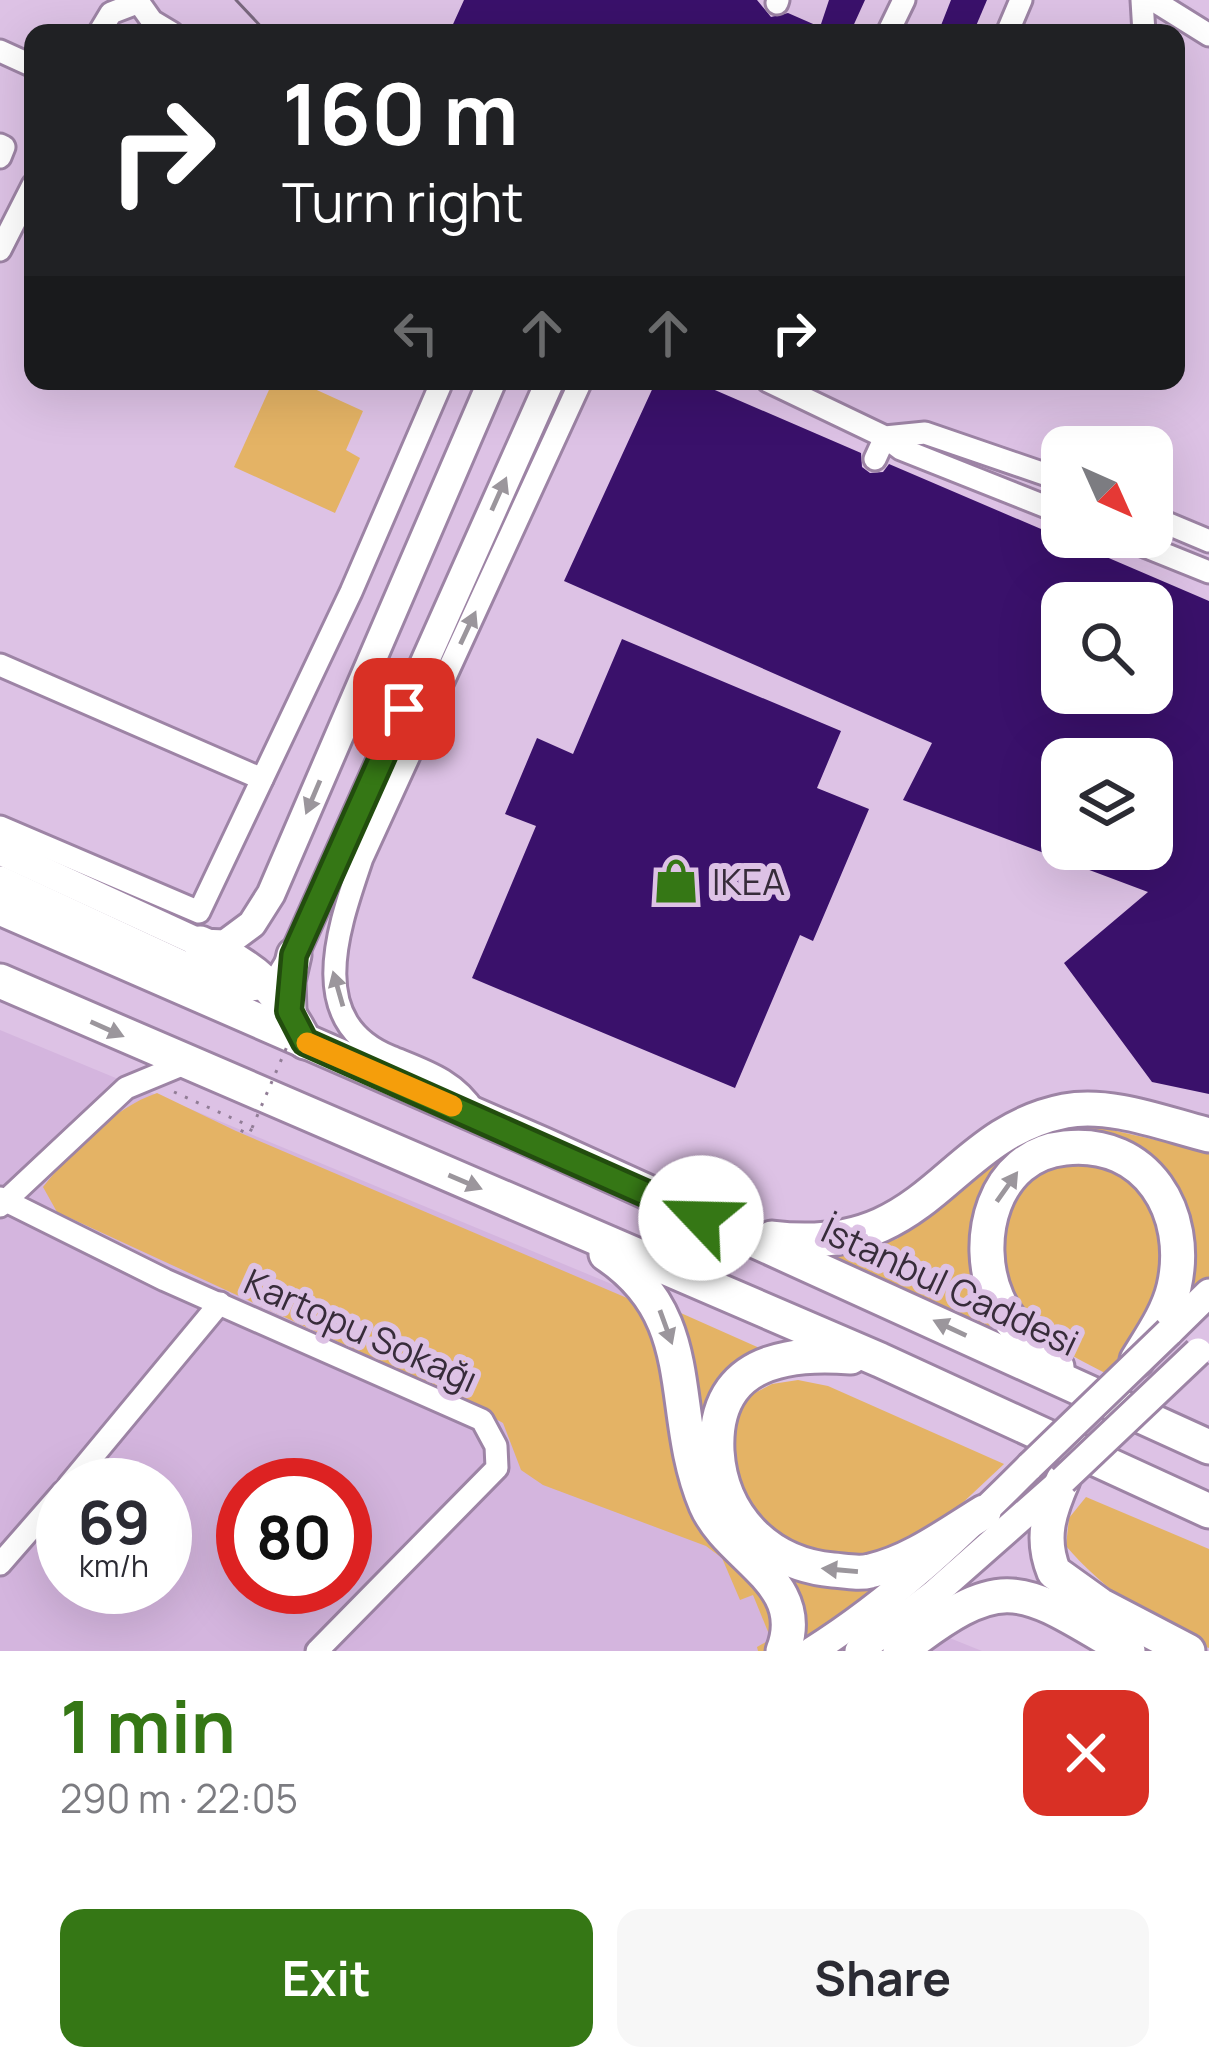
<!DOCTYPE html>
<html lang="en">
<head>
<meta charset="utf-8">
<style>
  body { margin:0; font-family:Manrope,sans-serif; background:#f7f7f7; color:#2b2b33; height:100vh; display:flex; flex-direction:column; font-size:45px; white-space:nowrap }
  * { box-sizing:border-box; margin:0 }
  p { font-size:39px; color:#7c7c81 }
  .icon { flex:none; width:66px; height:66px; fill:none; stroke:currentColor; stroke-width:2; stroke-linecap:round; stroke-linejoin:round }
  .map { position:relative; height:1651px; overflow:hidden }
  .details { display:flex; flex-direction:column; background:#fff; flex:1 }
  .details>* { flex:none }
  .hud { position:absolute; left:24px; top:24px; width:1161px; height:366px; border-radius:24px; box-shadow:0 12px 48px #0002; background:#202124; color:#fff; overflow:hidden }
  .needle { width:78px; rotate:135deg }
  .tools { position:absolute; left:1041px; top:426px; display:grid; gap:24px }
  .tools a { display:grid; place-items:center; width:132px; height:132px; border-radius:24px; background:#fff; box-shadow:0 12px 48px #0002; font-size:60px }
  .speed { position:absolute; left:36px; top:1458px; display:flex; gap:24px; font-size:60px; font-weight:700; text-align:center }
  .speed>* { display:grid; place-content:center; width:156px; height:156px; border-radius:50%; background:#fff; box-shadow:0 12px 48px #0002; line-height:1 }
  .speed small { font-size:30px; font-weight:400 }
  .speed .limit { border:18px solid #d22; background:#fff; color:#111 }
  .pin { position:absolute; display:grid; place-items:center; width:102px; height:102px; color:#fff; margin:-51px; border-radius:24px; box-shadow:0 6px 18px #0006 }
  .me { position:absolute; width:132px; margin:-66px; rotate:294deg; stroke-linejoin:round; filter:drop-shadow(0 0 9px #0008) }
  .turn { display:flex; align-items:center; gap:42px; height:252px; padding:0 60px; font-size:54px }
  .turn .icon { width:156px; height:156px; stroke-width:2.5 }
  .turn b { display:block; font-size:84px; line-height:102px }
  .lanes { display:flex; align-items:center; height:114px; padding:0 60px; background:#0003; justify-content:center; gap:60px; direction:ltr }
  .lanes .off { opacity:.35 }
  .round { display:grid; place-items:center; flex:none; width:126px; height:126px; border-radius:24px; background:#f7f7f7 }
  .head { display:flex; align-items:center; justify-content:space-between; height:204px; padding:0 60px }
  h1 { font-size:72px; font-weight:700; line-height:90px; color:#357715 }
  .cta { display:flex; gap:24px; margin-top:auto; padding:24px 60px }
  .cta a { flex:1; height:138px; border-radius:24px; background:#357715; color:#fff; font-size:48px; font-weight:700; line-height:138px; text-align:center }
  .cta a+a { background:#f7f7f7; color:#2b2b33 }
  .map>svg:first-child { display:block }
</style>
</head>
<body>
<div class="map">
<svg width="1209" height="1651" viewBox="0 0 1209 1651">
  <rect width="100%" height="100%" fill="#ddc2e5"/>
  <!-- built -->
  <path fill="#d4b5de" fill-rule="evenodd" d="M0 1030 679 1312 735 1552 982 1651H0ZM63 1485H165V1587H63ZM243 1485H345V1587H243Z"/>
  <!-- green -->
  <g fill="#e4b365">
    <path d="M273 381H297L363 411 346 450 360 458 335 513 234 467Z"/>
    <path d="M157 1093 236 1131 627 1298 647 1317 774 1618 770 1651H758L757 1647 771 1639 753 1595 740 1600 722 1558 706 1546 543 1485 521 1470 503 1423 449 1393 57 1212 43 1187C72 1151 113 1108 157 1093Z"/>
    <path d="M1094 1126 1209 1152V1279L1182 1306C1185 1282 1192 1255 1191 1231 1189 1190 1145 1134 1101 1136 1076 1137 1028 1162 1003 1172L1004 1333 818 1259 897 1239 1033 1135Z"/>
    <path d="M1064 1156 1142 1179C1149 1198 1164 1220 1167 1240 1175 1290 1136 1340 1105 1373 1077 1358 1048 1345 1027 1322 1000 1294 990 1245 1000 1208 1007 1181 1041 1167 1064 1156Z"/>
    <path d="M665 1306 775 1355 705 1452Z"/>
    <path d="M798 1380 828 1386 1004 1464 939 1525 898 1550 836 1564 774 1540 735 1495 731 1426 749 1396 772 1384Z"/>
    <path d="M1086 1497 1209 1549V1648C1162 1634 1097 1583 1066 1546L1069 1518Z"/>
    <path d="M778 1573 904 1574 799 1651Z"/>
  </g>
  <!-- building -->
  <g fill="#3a116b" fill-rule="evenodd">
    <path d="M464 0H757L771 17 788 13 820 27 829 0H865L850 33H449Z"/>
    <path d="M951 0H987L973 33H938Z"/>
    <path d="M656 381H694L861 453 862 467 870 473 883 472 889 464 1209 601V1094L1152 1082 1064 963 1148 892 903 800 932 743 564 581ZM1062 603H1152V693H1062ZM1062 759H1152V849H1062Z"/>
    <path d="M622 639 841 731 817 788 869 809 813 941 800 935 735 1088 472 978 536 826 505 814 537 738 573 754Z"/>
  </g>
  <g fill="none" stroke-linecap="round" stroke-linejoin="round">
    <!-- minor casing -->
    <g stroke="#9d84a5" stroke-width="27">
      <g id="minor">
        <path d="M137 0 152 21 172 33"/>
        <path d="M1142 0 1144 33"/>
        <path d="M1153 0 1209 35"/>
        <path d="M777 3 778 0"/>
        <path d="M99 33 111 13 137 3"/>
        <path d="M888 33 904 0"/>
        <path d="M1007 33 1021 0"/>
        <path d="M0 51 33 66"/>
        <path d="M0 145 4 147 0 157"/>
        <path d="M0 250 33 185"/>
        <path d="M768 381 885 437 925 433 1062 480"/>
        <path d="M875 459 885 437 901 449 1062 513"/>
        <path d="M1152 517 1209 541"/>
        <path d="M1122 537 1209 572"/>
        <path d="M0 665 262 779"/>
        <path d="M0 827 199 912 351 592 440 386 438 381"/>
        <path d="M475 1112C455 1080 425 1071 391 1057 302 1021 340 924 362 858L581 381"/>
        <path d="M0 1198 165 1280 482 1420 496 1446 497 1468 317 1651"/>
        <path d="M0 1206 126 1088 184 1064"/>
        <path d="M69 1485 220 1303"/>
        <path d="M0 1564 63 1492"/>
      </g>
    </g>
    <!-- major casing -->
    <g stroke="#9d84a5" stroke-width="33">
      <g id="major">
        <path d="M0 851 200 943 225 944 252 924 271 894 492 381"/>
        <path d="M0 880 211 978 244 988 277 983 294 955 550 381"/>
        <path d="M1169 1332 1209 1293"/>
        <path d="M812 1651C893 1600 963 1533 1030 1466"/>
        <path d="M859 1651 933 1595 1062 1481"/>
      </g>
    </g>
    <!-- highway casing -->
    <g stroke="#9d84a5" stroke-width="39">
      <g id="highway">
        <path d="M0 908 544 1145 1209 1447"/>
        <path d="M200 943C256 967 277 988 305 1042"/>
        <path d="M0 981 880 1360 1209 1511"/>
        <path d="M289 1011 288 981 294 955"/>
        <path d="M772 1238C932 1258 944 1135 1065 1111 1110 1102 1165 1124 1209 1135"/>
        <path d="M606 1254C703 1319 666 1410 706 1505 729 1558 810 1582 783 1651"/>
        <path d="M851 1357C813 1354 758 1354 732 1390 719 1408 716 1430 717 1451 721 1516 767 1564 833 1570 845 1571 859 1574 870 1571 911 1562 948 1534 984 1512"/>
        <path d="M1057 1367C1036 1347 1009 1326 997 1298 972 1241 993 1155 1065 1148 1147 1139 1191 1213 1174 1287 1168 1313 1151 1337 1137 1360"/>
        <path d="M1063 1480C1049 1512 1040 1538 1054 1572L1100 1605 1188 1651"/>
        <path d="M900 1651C1006 1569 1018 1586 1128 1651"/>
      </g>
    </g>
    <!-- path -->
    <path stroke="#917d96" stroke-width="3" stroke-dasharray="3 9" stroke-linecap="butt" d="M174 1092 243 1123 240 1130 249 1134 252 1128"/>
    <!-- minor -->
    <use href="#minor" stroke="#fff" stroke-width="21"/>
    <!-- major -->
    <use href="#major" stroke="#fff" stroke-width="27"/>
    <!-- highway -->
    <use href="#highway" stroke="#fff" stroke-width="33"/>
    <!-- tram -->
    <path stroke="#79687e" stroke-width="3" d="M236 0 267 33"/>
    <!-- major-bridge casing -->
    <g stroke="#9d84a5" stroke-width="33" stroke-linecap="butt">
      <g id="major-bridge">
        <path d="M1030 1466 1169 1332"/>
        <path d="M1063 1480 1198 1352"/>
      </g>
    </g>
    <!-- path-bridge -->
    <path stroke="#917d96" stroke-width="3" stroke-dasharray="3 9" stroke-linecap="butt" d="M252 1128 300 1016"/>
    <!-- major-bridge -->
    <use href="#major-bridge" stroke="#fff" stroke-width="27"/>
  </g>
  <!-- one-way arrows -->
  <defs><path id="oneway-solid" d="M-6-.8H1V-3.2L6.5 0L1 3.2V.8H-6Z" transform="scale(3)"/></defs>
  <g fill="#9b969c">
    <use href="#oneway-solid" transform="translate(499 494) rotate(-66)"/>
    <use href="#oneway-solid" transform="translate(468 628) rotate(-65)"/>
    <use href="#oneway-solid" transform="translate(313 797) rotate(113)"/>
    <use href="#oneway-solid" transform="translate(338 989) rotate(-106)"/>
    <use href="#oneway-solid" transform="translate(107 1029) rotate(24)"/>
    <use href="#oneway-solid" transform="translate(465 1182) rotate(23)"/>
    <use href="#oneway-solid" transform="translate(1007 1187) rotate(-55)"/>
    <use href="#oneway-solid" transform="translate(666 1327) rotate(70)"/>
    <use href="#oneway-solid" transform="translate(950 1328) rotate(-155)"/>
    <use href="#oneway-solid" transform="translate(840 1570) rotate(-175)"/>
  </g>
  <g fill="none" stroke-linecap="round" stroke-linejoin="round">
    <!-- route casing -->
    <g stroke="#224d0e" stroke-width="30">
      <path id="route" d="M404 709 294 955 289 1011 305 1042 701 1218"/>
    </g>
    <!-- route -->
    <use href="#route" stroke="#357715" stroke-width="21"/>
    <!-- slow -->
    <path stroke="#f59e0b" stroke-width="21" d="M307 1043 452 1106"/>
  </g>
  <!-- icons -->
  <defs>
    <g id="shop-bare" transform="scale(3.6)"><path d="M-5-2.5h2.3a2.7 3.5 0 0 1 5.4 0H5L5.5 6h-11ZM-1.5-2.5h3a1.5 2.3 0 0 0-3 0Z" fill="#357715" stroke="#ddc2e5" stroke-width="2.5" paint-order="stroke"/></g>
  </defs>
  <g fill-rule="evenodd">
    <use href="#shop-bare" x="676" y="881"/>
  </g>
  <g text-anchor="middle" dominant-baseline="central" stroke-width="12" stroke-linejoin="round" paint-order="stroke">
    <!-- poi labels -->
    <g font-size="36" fill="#372c3a" stroke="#ddc2e5" text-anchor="start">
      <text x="712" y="881">IKEA</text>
    </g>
    <!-- street labels -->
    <g font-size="36" fill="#372c3a" stroke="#ddc2e5">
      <text transform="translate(950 1286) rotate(25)">İstanbul Caddesi</text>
      <text transform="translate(361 1330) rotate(24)">Kartopu Sokağı</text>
    </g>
  </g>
</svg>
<div class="tools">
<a><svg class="needle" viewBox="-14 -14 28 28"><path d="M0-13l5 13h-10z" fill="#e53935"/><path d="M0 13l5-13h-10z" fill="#7c7c81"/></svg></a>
<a><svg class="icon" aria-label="search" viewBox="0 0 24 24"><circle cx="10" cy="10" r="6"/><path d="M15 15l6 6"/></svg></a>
<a><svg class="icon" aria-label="layers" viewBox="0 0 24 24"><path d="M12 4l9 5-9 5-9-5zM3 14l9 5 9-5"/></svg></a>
</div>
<div class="speed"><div>69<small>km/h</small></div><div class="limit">80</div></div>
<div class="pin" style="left:404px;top:709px;background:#d93025"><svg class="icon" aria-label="arrive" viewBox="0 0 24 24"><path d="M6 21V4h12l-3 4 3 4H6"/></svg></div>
<svg class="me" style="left:701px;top:1218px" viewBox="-20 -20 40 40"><circle r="19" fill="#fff"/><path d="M0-13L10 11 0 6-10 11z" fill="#357715"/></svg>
<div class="hud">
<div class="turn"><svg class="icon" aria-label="right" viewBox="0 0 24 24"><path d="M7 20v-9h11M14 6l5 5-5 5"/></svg><div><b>160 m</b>Turn right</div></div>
<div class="lanes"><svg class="icon off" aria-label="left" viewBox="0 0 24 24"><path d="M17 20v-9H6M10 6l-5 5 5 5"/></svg><svg class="icon off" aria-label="ahead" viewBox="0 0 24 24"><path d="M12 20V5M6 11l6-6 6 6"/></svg><svg class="icon off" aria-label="ahead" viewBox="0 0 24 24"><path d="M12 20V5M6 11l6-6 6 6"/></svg><svg class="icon" aria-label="right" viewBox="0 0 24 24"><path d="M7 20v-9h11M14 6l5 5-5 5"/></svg></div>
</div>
</div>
<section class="details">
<div class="head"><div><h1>1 min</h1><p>290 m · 22:05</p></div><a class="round" style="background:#d93025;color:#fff"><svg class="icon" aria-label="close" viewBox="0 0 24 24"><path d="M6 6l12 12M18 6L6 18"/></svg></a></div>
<div class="cta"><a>Exit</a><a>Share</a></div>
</section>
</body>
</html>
